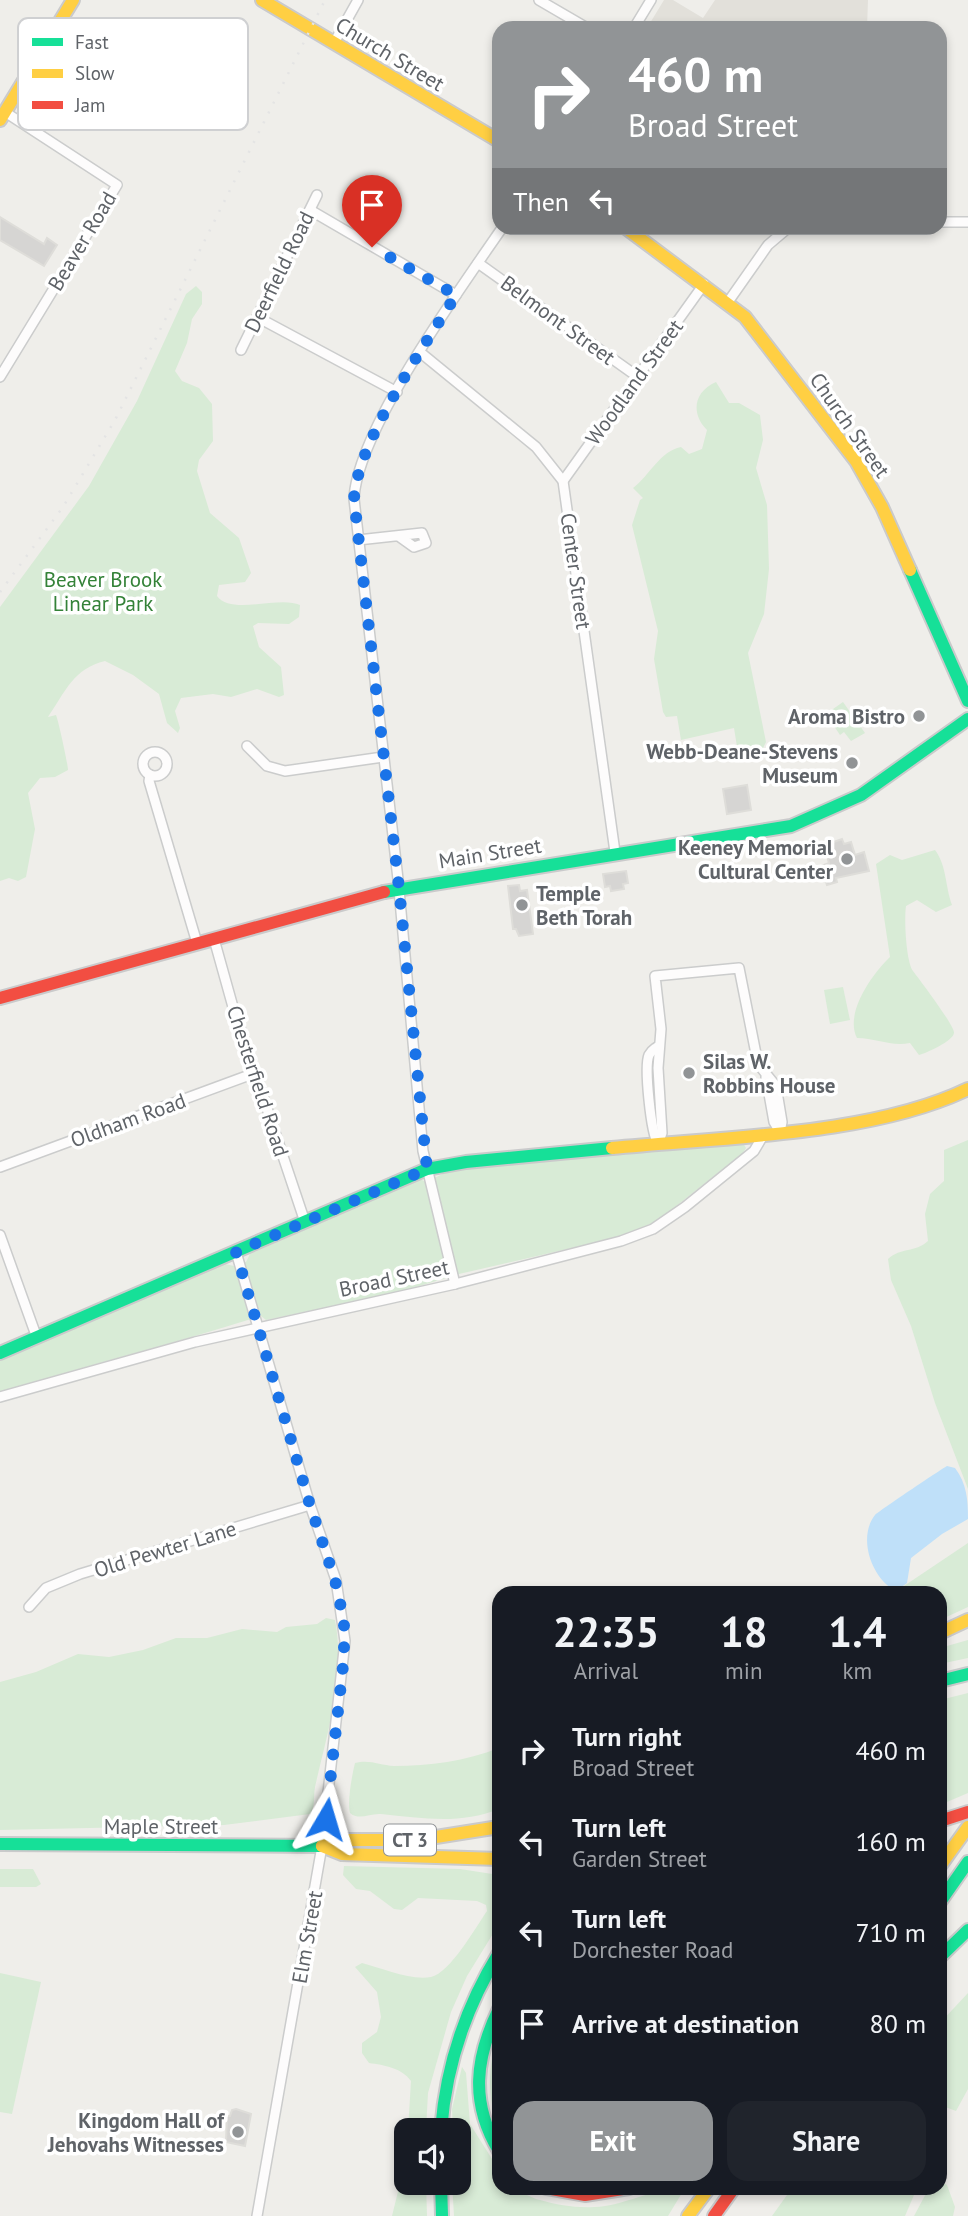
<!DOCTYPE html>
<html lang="en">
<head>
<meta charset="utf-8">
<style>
  body { margin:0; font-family:"PT Sans",sans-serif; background:#20242c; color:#f1f3f6; height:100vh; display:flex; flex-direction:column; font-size:26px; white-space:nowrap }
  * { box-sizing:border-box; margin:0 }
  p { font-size:23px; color:#9ea1a6 }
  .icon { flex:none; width:38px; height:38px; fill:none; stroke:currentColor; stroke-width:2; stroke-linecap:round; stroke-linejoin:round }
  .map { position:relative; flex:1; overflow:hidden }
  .details { position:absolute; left:492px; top:1586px; width:455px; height:609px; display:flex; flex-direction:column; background:#171b24; border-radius:21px; box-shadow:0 4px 10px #0003 }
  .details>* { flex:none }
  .banner { position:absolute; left:492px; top:21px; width:455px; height:214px; border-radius:21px; box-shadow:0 4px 10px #0003; background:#919496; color:#fff; overflow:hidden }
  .fabs { position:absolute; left:394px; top:2118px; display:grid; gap:14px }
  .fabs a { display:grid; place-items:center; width:77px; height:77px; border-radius:14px; background:#171b24; box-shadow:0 4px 10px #0003; font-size:35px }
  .pin { position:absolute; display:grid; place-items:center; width:60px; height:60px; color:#fff; margin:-72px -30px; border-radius:50% 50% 50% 0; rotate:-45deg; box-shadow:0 0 7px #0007 }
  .pin .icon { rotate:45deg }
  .me { position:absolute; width:77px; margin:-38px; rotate:7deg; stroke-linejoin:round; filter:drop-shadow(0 0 5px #0008) }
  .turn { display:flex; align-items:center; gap:24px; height:147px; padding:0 21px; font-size:32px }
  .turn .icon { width:91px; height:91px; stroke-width:2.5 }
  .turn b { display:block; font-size:49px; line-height:60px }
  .then { display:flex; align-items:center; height:66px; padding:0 21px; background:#0003; gap:14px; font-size:26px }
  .eta { display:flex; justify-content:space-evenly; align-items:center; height:119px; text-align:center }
  .eta b { font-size:42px; font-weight:700; line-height:49px }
  .cta { display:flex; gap:14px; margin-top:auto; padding:14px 21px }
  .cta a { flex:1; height:80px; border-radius:21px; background:#919496; color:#fff; font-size:28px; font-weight:700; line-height:80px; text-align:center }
  .cta a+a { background:#20242c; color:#f1f3f6 }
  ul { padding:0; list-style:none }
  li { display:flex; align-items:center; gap:21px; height:91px; padding:0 21px }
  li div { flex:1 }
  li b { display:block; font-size:26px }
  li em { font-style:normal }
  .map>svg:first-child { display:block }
</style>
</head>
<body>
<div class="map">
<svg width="968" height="2216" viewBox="0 0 968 2216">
  <rect width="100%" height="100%" fill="#efeeea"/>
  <!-- education -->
  <path fill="#e2e0da" d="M664 0H673L703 18 715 0H868L867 28H647Z"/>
  <!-- green -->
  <g fill="#d8ebd6">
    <path d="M196 286 202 292V304L192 319 187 343 175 371 182 381 199 388 212 404 213 441 199 460 197 471 210 513 239 538 251 573 245 582 219 585 217 596C232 616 279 595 300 605L299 617 289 624 258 623 253 626 259 647 281 667 284 695 279 697 257 689 231 697 213 694 181 698 175 711 180 728 178 733 167 723 159 694 133 675 105 661C74 668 65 692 48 717L56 715C58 719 68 764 68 770L55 777 40 778 28 793 35 829 26 877 18 881 9 878 0 881V607L89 486 137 401 186 294Z"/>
    <path d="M716 382 729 403H739L760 415 763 440 756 468 767 505 769 569 764 614 748 653 766 742 763 748 745 755 738 753 734 728 681 740 677 716 666 717 663 712 654 659 658 631 632 525 640 500 643 498 633 488C650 475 660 451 681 447L689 454 702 449 707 430C691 414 693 392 716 382Z"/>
    <path d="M843 702 865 733 851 741 844 732 840 735 826 714Z"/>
    <path d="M935 850C947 866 945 886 952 905L936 912 917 900 906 906C904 919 906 961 913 971 919 979 955 1026 954 1033 953 1041 927 1053 919 1055L910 1043C891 1047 876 1038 857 1038 844 1013 873 973 890 957L876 864 890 855 902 860Z"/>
    <path d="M843 987 850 1020 830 1024 824 990Z"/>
    <path d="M968 1140V1489L935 1403 911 1326 891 1280 888 1259C901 1247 915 1253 928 1241L925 1214 930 1194 944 1181V1150Z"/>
    <path d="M743 1143 746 1148 743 1153 660 1219 628 1235 459 1274 400 1292 266 1320 261 1316C175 1343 87 1366 0 1392V1357L225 1264 234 1266 246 1262 250 1254 420 1179 426 1182 451 1170Z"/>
    <path d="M968 1543V1607L940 1620V1592H895Z"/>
    <path d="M326 1618 335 1620C346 1676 327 1733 315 1787 313 1797 316 1805 310 1814L224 1825 0 1830V1682L36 1672 78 1654 109 1657 143 1650 176 1638H207L242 1629 277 1632 286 1627 317 1624Z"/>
    <path d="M968 1640V1658L940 1664V1648Z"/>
    <path d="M968 1693V1793L940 1805V1700Z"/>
    <path d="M499 1748V1809C460 1825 421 1818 381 1814 370 1813 359 1821 350 1813 347 1802 352 1775 355 1763 369 1759 380 1765 394 1766 429 1766 466 1761 499 1748Z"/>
    <path d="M344 1866 460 1869 499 1875V1924L467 1976 451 2012 428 2093 426 2130H408L411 2081C402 2068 384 2065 369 2063L362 2053V2043L377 2032 381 2017 377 1992 355 1967 362 1963C382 1968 411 1981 431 1977 450 1973 476 1927 487 1911L486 1905 477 1901 418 1898 402 1910 394 1909 370 1891 356 1889 343 1875Z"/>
    <path d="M0 1869H33L41 1884 36 1887H0Z"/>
    <path d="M0 1973 41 1982 12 2114 0 2112Z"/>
    <path d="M968 1993V2089L956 2111 940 2105V2023Z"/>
    <path d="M499 2038V2126C487 2103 487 2061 499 2038Z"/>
    <path d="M462 2067 466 2073 470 2124 499 2170V2188C522 2188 520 2194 540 2200 557 2205 576 2208 594 2207 625 2206 654 2187 685 2188L668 2216H454L452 2182H458V2130H453L452 2109Z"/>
    <path d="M406 2159V2182H426L427 2216H392Z"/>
    <path d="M940 2181 947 2185 955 2207 953 2216H914L929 2188H940Z"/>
    <path d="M792 2188H917L905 2216H772Z"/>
  </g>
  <!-- water -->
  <path fill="#bfe0f9" d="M947 1466 955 1468C967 1484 968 1500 968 1519L942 1534 911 1558 907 1583 896 1591C872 1579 857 1538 875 1515 879 1511 940 1470 947 1466Z"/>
  <!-- building -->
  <g fill="#d6d5d3" stroke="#deddd9" stroke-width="2">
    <path d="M0 217 44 244 47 238 57 245 44 266 0 240Z"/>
    <path d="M747 785 751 810 727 814 723 789Z"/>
    <path d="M842 839 844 844 851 842 855 855 864 852 869 871 836 878 837 882 827 885 821 866 829 863 825 850 832 848 831 843Z"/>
    <path d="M626 871 628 883 623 884 624 889 611 891 610 886 605 887 603 874Z"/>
    <path d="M519 885 520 891 527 890 533 934 519 936 516 929H513L508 886Z"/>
    <path d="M236 2109 251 2114 245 2146 226 2142 227 2116H230L232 2110Z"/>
  </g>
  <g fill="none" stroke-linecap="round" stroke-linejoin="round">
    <!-- street casing -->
    <g stroke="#cbcccc" stroke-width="12">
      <g id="street">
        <path d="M539 0 587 28"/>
        <path d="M634 28 651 0"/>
        <path d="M334 43 358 0"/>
        <path d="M310 210 456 295"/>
        <path d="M940 222H968"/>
        <path d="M478 263 638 377"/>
        <path d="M728 302 768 245 788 228"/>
        <path d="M257 317 397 392"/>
        <path d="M241 350 317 195"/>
        <path d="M421 353 536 447 563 481 615 852"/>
        <path d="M0 377 117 185 5 112"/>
        <path d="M563 481 704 284"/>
        <path d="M358 540 422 533 426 543 414 547 400 537"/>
        <path d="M247 746 267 766 285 771 383 757"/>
        <circle cx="155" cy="764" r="12"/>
        <path d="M150 775 149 781 197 943"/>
        <path d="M214 939 233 1007 305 1222"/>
        <path d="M657 1047C653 1050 652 1050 649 1055 644 1067 651 1133 658 1144"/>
        <path d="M766 1077 774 1122 780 1132"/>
        <path d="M658 1144 662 1133 658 1068 661 1029 655 976 739 968 758 1064 776 1086 782 1122 780 1132"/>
        <path d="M0 1167 255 1073"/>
        <path d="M0 1235 37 1338"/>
        <path d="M236 1252 310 1505 336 1580 345 1641 322 1846 257 2216"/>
        <path d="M455 1284 423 1151 398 879 354 499C357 430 461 288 502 228"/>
        <path d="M0 1397 195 1342 455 1284 621 1241 653 1229 685 1207 754 1151 764 1134"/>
        <path d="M29 1607 46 1588 80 1574 310 1505"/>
      </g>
    </g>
    <!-- fast casing -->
    <g stroke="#cacacb" stroke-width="16">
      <g id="fast">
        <path d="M910 570 968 701"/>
        <path d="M384 892 791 826 861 795 968 719"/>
        <path d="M0 1353 427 1169 466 1162 612 1148"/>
        <path d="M940 1681 968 1674"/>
        <path d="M0 1844 322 1846"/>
        <path d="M940 1902 968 1862"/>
        <path d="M940 1957 968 1930"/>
        <path d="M499 2009C475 2058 470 2103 499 2151"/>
        <path d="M441 2130C446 2065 465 2008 499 1953"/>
        <path d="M441 2182 442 2216"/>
      </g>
    </g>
    <!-- slow casing -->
    <g stroke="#cacacb" stroke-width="16">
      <g id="slow">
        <path d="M262 0 499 141"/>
        <path d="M0 120 73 0"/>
        <path d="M626 228 745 317 856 461 882 507 910 570"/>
        <path d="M612 1148C721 1137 871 1136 968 1089"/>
        <path d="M940 1633 968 1620"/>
        <path d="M322 1846 340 1840H417L499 1827"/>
        <path d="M322 1846 342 1854 499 1859"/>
        <path d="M940 1866 968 1827"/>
        <path d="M688 2216 709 2188"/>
      </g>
    </g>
    <!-- jam casing -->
    <g stroke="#cacacb" stroke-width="16">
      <g id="jam">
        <path d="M0 998 384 892"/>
        <path d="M940 1821 968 1812"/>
        <path d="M546 2188 585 2195 629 2188"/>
        <path d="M714 2216 734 2188"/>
      </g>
    </g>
    <!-- street -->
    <use href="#street" stroke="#fdfcfc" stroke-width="9"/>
    <!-- fast -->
    <use href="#fast" stroke="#16e098" stroke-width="12"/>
    <!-- slow -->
    <use href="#slow" stroke="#ffcf43" stroke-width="12"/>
    <!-- jam -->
    <use href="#jam" stroke="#f24e42" stroke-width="12"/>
    <!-- rail -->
    <path stroke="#e4e4e4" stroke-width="2.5" stroke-dasharray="2 9" stroke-linecap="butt" d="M0 592 63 507 115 420 325 0"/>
  </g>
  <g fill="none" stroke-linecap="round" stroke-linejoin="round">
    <!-- route -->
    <path stroke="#1a73e8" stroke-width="12" stroke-dasharray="0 21.6" d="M326 1819 344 1657V1621L335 1580 310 1505 236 1252 427 1169 399 888 354 499C357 442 425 345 456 295L372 247"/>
  </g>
  <!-- markers -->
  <g fill="#919496" stroke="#fff" stroke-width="2.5">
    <circle cx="919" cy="716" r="7"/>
    <circle cx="852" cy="763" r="7"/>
    <circle cx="847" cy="859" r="7"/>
    <circle cx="522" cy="905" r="7"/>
    <circle cx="689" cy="1073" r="7"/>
    <circle cx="238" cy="2132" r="7"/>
  </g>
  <g text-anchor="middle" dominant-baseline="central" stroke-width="7" stroke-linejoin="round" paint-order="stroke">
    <!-- shield labels -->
    <rect fill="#fff" stroke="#8f9295" stroke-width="2" x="384" y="1824.5" width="52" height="31" rx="5"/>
    <g font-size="19" font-weight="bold" fill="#5f6368">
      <text x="410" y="1840">CT 3</text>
    </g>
    <!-- street labels -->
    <g font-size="21" fill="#5f6368" stroke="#fff">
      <text transform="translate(390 54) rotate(31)">Church Street</text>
      <text transform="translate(82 241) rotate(-59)">Beaver Road</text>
      <text transform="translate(279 272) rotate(-64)">Deerfield Road</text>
      <text transform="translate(558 320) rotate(36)">Belmont Street</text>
      <text transform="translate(634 382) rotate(-54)">Woodland Street</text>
      <text transform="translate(850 425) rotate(55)">Church Street</text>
      <text transform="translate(576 571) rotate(82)">Center Street</text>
      <text transform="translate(490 853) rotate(-9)">Main Street</text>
      <text transform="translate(258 1081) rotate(72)">Chesterfield Road</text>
      <text transform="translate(128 1120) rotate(-20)">Oldham Road</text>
      <text transform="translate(394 1278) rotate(-12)">Broad Street</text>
      <text transform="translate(165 1549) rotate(-17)">Old Pewter Lane</text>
      <text x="161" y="1826">Maple Street</text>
      <text transform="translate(307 1937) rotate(-80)">Elm Street</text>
    </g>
    <!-- park labels -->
    <g font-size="21" fill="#348238" stroke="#fff">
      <text x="103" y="579">Beaver Brook<tspan x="103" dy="24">Linear Park</tspan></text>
    </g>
    <!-- poi labels -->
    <g font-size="21" font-weight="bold" fill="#5f6368" stroke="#fff" text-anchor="end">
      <text x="905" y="716">Aroma Bistro</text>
      <text x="838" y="751">Webb-Deane-Stevens<tspan x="838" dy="24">Museum</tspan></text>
      <text x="833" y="847">Keeney Memorial<tspan x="833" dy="24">Cultural Center</tspan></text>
      <text x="536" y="893" text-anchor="start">Temple<tspan x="536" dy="24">Beth Torah</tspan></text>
      <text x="703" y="1061" text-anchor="start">Silas W.<tspan x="703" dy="24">Robbins House</tspan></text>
      <text x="224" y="2120">Kingdom Hall of<tspan x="224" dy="24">Jehovahs Witnesses</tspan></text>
    </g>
  </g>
  <!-- legend -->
  <rect x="18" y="18" width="230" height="112" rx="10" fill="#fff" stroke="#cfd0d2" stroke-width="2"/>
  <rect x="32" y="38" width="31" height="8" fill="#16e098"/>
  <rect x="32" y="69" width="31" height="9" fill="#ffcf43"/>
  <rect x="32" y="101" width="31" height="8" fill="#f24e42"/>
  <g font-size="19" fill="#5f6368">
    <text x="75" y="49">Fast</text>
    <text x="75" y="80">Slow</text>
    <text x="75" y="112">Jam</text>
  </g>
</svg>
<div class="fabs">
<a><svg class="icon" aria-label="sound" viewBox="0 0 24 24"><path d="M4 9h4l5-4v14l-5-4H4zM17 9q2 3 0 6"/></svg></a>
</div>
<div class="pin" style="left:372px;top:247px;background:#d93025"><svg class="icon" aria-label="arrive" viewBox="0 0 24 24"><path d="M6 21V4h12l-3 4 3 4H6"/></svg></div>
<svg class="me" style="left:326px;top:1819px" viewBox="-20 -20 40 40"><path d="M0-17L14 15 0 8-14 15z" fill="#1a73e8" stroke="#fff" stroke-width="4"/></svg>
<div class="banner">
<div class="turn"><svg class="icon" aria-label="right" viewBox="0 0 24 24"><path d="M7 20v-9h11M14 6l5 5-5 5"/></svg><div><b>460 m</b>Broad Street</div></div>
<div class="then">Then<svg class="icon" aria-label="left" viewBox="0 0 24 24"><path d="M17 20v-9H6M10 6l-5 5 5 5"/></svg></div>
</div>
<section class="details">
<div class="eta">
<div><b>22:35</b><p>Arrival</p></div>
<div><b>18</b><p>min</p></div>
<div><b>1.4</b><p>km</p></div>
</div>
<ul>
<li><svg class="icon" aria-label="right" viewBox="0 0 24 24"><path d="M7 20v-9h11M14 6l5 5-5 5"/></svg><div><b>Turn right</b><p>Broad Street</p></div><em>460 m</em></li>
<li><svg class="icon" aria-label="left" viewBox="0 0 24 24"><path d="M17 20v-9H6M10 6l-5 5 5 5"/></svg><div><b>Turn left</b><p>Garden Street</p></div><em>160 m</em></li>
<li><svg class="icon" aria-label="left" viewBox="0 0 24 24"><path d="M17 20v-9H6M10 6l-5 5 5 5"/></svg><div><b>Turn left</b><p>Dorchester Road</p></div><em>710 m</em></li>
<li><svg class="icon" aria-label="arrive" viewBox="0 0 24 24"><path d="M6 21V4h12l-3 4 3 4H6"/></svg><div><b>Arrive at destination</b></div><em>80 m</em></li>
</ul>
<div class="cta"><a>Exit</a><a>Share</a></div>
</section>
</div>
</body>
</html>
